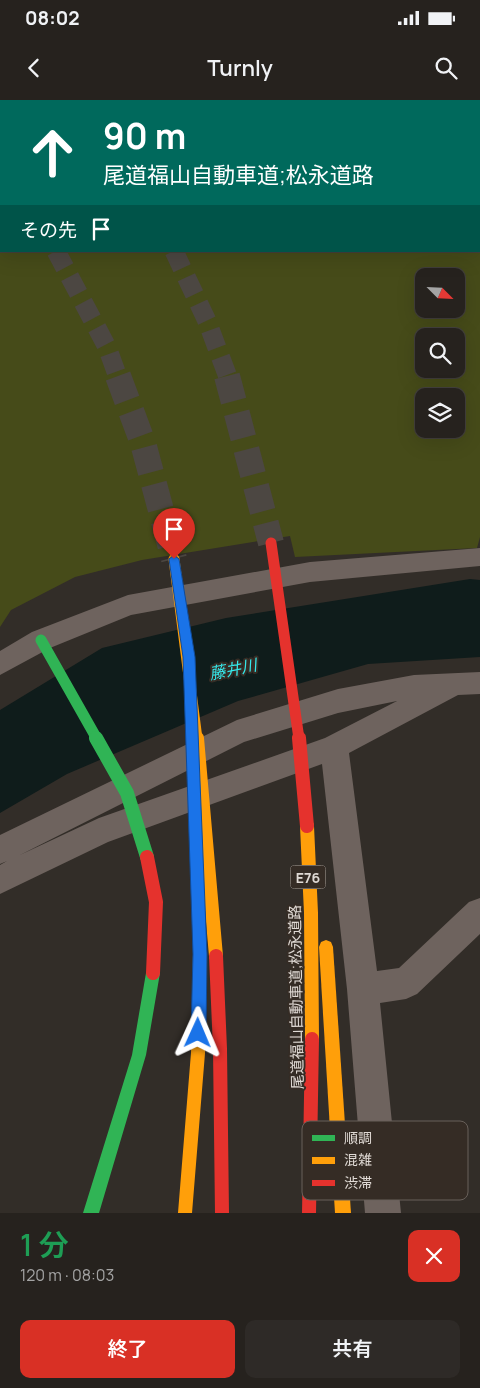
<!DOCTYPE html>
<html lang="ja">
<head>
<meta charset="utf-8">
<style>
  body { margin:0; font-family:Manrope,"Noto Sans JP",sans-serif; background:#2e2a27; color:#f1f3f6; height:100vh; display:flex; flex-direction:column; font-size:19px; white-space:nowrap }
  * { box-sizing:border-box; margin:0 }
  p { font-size:16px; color:#a4a4a4 }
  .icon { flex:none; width:28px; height:28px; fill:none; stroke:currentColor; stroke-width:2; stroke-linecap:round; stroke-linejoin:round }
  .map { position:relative; height:1113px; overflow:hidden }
  .sheet { display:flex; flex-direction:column; background:#26221e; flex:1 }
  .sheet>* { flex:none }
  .hud { position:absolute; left:0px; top:0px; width:480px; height:152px; box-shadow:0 5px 20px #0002,0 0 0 1px #423f3c; background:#00695c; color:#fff; overflow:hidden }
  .needle { width:32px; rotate:114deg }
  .buttons { position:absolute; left:415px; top:168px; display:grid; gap:10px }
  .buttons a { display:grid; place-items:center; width:50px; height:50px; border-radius:10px; background:#26221e; box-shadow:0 5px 20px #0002,0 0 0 1px #423f3c; font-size:25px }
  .pin { position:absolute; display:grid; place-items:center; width:42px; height:42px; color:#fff; margin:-51px -21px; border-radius:50% 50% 50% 0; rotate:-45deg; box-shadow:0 0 5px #0007 }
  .pin .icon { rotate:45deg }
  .me { position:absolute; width:55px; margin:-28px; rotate:1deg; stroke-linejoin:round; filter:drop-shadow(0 0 4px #0008) }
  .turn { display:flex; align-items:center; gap:18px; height:105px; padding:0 20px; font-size:22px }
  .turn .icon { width:65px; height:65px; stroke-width:2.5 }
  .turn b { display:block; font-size:35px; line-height:42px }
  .then { display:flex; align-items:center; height:48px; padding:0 20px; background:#0003; gap:10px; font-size:19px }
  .round { display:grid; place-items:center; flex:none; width:52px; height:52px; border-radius:10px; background:#2e2a27 }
  .head { display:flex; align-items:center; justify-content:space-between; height:85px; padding:0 20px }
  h1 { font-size:30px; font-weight:600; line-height:38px; color:#1e9e55 }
  .action { display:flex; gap:10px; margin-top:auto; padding:10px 20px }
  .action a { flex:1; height:58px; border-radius:10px; background:#d93025; color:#fff; font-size:20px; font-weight:600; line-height:58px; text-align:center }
  .action a+a { background:#2e2a27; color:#f1f3f6 }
  .status { display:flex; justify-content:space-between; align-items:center; height:35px; padding:0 25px; background:#26221e; direction:ltr }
  .status svg { height:14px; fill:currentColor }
  header { display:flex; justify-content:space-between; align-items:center; height:65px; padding:0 20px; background:#26221e; font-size:22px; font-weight:600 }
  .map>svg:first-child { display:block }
</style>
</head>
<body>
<div class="status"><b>08:02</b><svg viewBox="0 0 49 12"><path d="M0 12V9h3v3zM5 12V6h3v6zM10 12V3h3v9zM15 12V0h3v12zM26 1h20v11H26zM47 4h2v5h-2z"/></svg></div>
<header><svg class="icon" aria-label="back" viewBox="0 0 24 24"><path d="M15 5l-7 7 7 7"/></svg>Turnly<svg class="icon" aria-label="search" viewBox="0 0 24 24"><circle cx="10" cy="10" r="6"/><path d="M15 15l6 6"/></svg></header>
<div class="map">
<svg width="480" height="1113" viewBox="0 0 480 1113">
  <rect width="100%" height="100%" fill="#322d28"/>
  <!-- green -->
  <path fill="#464b19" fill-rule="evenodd" d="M0 0H480V437L477 448 295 457 290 436 142 460 75 477 11 510 0 527V118L1 151H479V1H1L0 46ZM424 176H456V209H424ZM424 236H456V269H424ZM424 296H456V329H424Z"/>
  <!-- water -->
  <path fill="#0f1c1b" d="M470 479 480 480V557L368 564 238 601 67 674 0 713V610L102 548 226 518Z"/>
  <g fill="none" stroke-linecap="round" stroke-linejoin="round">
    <!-- highway-tunnel-far1 -->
    <g stroke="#4c4742" stroke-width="19" stroke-dasharray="19 10" stroke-linecap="butt">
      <path d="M0 62 1 64"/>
      <path d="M56 151 107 247 118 277"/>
      <path d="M174 151 207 221 228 277"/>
    </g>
    <!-- highway-tunnel -->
    <g stroke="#4c4742" stroke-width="26" stroke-dasharray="26 12" stroke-linecap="butt">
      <path d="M118 276 143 343 174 459"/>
      <path d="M227 276 271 443"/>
    </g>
    <!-- street -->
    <g fill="#6e635e" fill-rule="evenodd">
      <path d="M480 448V466L310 482 131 515 50 548 0 575V551L32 532 128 495 310 462Z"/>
      <path d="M480 572V594L458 595 349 653 377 871 399 868 469 802 480 798V834L417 894 406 899 380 903 401 1113H365L347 889 322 664 108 742 0 794V765L7 761 0 764V735L237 620 338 589 414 575ZM397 601 325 638 99 718 20 755 244 642 338 613Z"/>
    </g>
    <!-- fast -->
    <path fill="#30b455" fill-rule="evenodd" d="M153 866 158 868 160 873 146 955 99 1113H83L132 955 146 873 148 868Z"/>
    <!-- slow -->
    <path fill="#ff9f0a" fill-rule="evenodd" d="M326 840 331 842 333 847 351 1113H335L319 847 321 842Z"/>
    <!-- fast-bridge-far1 -->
    <path stroke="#30b455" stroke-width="11" d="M41 540 97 639"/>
    <!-- fast-bridge -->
    <path stroke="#30b455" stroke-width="14" d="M96 638 127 693 147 757"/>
    <!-- slow-bridge-far1 -->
    <path stroke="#ff9f0a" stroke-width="11" d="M174 459 197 639"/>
    <!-- slow-bridge -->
    <g stroke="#ff9f0a" stroke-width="14">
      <path d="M197 638 216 856"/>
      <path d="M307 726 311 813 312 939"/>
      <path d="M185 1113 198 953 200 855"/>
    </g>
    <!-- jam-bridge-far1 -->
    <path stroke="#e5322d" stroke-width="11" d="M271 443 299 639"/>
    <!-- jam-bridge -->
    <g stroke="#e5322d" stroke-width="14">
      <path d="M299 638 307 726"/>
      <path d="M147 757 156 802 153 873"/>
      <path d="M216 856 220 949 222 1113"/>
      <path d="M309 1113 312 939"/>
    </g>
  </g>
  <!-- route -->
  <path fill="#1a73e8" stroke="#114b97" d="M174 455 179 459 195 557 207 854 206 933 203 938 198 940 193 938 191 933 193 854 183 557 169 459Z"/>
  <g text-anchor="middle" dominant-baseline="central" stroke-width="4" stroke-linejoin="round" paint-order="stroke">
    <!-- shield labels -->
    <rect fill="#352c25" stroke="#ada6a0" stroke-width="1" x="290.5" y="765.5" width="35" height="23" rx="4"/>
    <g font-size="14" font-weight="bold" fill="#e0dad5">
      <text x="308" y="777">E76</text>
    </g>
    <!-- street labels -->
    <g font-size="15" fill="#e0dad5" stroke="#352c25">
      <text transform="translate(296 897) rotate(-91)">尾道福山自動車道;松永道路</text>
    </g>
    <!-- water labels -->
    <g font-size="16" font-style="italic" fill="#35e9eb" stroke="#352c25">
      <text transform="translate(233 569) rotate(-11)">藤井川</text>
    </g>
  </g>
  <!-- legend -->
  <rect x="302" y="1021" width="166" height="79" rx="8" fill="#352c25" stroke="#68605a" stroke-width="1"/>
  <rect x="312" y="1035" width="23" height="6" fill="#30b455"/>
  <rect x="312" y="1057" width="23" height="7" fill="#ff9f0a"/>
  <rect x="312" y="1080" width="23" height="6" fill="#e5322d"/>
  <g font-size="14" fill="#e0dad5">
    <text x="344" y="1043">順調</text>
    <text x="344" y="1065">混雑</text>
    <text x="344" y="1088">渋滞</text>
  </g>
</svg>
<div class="buttons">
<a><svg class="needle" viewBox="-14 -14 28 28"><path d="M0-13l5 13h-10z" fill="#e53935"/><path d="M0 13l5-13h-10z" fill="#a4a4a4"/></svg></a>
<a><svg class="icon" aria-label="search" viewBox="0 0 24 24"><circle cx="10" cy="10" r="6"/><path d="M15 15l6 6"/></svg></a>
<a><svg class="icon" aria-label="layers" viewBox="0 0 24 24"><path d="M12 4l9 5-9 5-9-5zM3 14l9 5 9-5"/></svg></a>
</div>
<div class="pin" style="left:174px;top:459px;background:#d93025"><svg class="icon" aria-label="arrive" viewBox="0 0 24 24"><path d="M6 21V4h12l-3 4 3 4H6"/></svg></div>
<svg class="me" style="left:198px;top:933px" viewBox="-20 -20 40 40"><path d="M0-17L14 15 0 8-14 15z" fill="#1a73e8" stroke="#fff" stroke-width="4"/></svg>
<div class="hud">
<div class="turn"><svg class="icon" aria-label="ahead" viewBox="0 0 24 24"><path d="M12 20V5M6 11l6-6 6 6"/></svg><div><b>90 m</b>尾道福山自動車道;松永道路</div></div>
<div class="then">その先<svg class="icon" aria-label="arrive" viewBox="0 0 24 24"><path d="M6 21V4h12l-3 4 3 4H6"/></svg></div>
</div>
</div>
<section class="sheet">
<div class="head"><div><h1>1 分</h1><p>120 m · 08:03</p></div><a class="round" style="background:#d93025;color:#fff"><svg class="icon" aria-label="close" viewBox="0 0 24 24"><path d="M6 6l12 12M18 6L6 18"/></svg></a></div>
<div class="action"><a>終了</a><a>共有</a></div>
</section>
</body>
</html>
